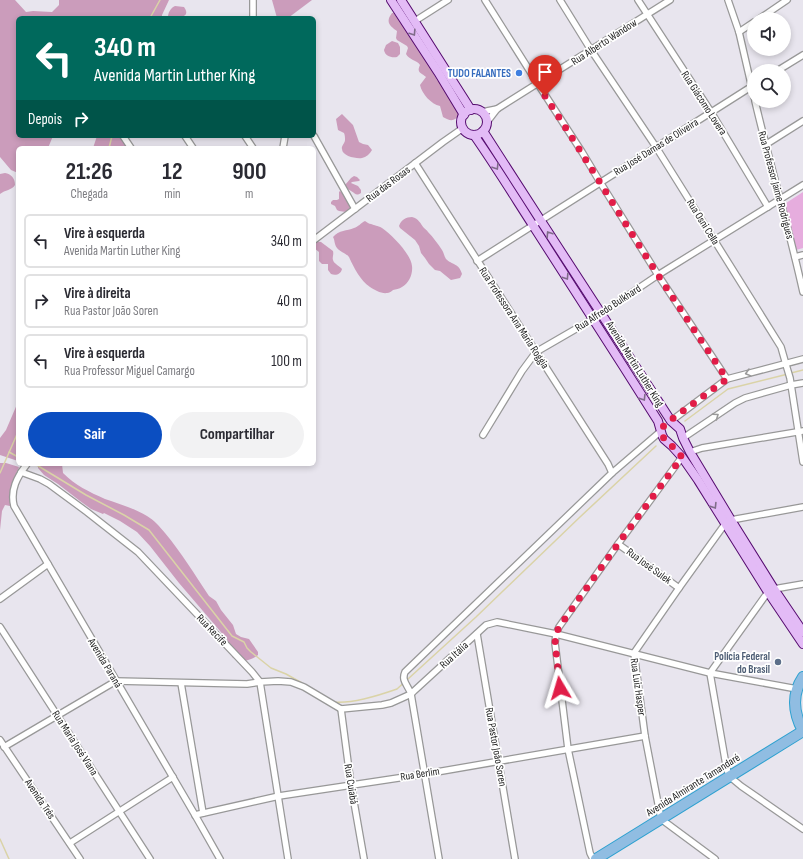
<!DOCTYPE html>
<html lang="pt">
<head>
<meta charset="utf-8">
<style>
  body { margin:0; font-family:"Sofia Sans Condensed",sans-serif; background:#f2f2f3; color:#2b2b33; height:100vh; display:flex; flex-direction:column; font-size:15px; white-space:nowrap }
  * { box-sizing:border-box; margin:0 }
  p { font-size:13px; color:#7c7c81 }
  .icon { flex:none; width:22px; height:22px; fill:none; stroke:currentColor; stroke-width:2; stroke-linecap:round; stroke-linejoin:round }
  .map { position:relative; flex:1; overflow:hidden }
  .details { position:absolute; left:16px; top:146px; width:300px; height:320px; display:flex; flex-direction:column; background:#fff; border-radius:6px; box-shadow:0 2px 6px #0003 }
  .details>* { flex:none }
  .banner { position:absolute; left:16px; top:16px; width:300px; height:122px; border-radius:6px; box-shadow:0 2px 6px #0003; background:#00695c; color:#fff; overflow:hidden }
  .controls { position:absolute; left:747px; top:12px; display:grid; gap:8px }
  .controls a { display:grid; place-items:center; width:44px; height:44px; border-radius:50%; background:#fff; box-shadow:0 2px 6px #0003; font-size:20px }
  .pin { position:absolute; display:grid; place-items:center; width:34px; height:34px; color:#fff; margin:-41px -17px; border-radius:50% 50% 50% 0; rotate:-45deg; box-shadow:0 0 4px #0007 }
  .pin .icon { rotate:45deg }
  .me { position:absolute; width:44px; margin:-22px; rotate:353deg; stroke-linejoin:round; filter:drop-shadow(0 0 3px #0008) }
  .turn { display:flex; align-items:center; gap:14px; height:84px; padding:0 12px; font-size:18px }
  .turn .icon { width:52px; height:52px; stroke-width:2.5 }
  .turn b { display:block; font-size:28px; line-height:34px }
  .then { display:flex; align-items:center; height:38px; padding:0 12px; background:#0003; gap:8px; font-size:15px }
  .eta { display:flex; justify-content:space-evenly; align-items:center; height:68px; text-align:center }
  .eta b { font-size:24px; font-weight:700; line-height:28px }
  .primary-button { display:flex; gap:8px; margin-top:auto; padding:8px 12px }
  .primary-button a { flex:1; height:46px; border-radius:24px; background:#0b4ec1; color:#fff; font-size:16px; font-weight:700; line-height:46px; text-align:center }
  .primary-button a+a { background:#f2f2f3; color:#2b2b33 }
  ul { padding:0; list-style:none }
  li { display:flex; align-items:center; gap:12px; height:54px; margin:0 8px 6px; padding:0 4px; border:2px solid #e1e1e2; border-radius:6px }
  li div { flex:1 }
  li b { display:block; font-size:15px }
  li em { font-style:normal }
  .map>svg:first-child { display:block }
</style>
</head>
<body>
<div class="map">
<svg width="803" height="859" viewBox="0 0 803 859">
  <rect width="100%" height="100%" fill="#e8e5ee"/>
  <!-- grass -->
  <path fill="#e6adde" d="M803 192V248L796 250 783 205Z"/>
  <!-- forest -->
  <g fill="#cb9cbb">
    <path d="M0 0H15L26 12 33 11 52 12 59 5V0H169L162 15V18H18V136H53L48 148H18V173L11 170 0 157Z"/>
    <path d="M272 0H312L288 18H277Z"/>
    <path d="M175 6 184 7C192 18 177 18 169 18L168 17C168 12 171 8 175 6Z"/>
    <path d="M392 13H394L395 15 413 38 416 46 430 66 437 80 443 86 459 113V115C454 122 450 121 443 117L440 106C431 104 422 94 420 85L426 77C422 73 416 73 420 65 417 60 409 60 406 54L408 48 407 46 397 40 396 38 397 31C390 26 385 22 392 13Z"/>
    <path d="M392 41 398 43 400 47V54L397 57C391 58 385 56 384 50L386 45Z"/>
    <path d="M342 114 353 125 359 142 363 144 368 145 372 150C370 154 366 157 362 158 356 159 342 156 342 149 341 146 345 143 345 140 345 138 345 135 344 133L338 130 336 119Z"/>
    <path d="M97 136H121L129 148H93Z"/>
    <path d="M5 173C11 174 15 178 15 185 12 190 5 190 0 194V174Z"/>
    <path d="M354 176 357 177 360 180 359 181 352 182 351 183 358 186 361 190V193C356 196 356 194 351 191 348 189 347 189 345 185L351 178Z"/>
    <path d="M340 191 355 205 346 212 339 211 337 210 335 206 331 204V202L333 200H337L339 199V192Z"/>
    <path d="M412 217C419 219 420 223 424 228 425 229 427 230 428 232 433 237 438 244 442 250 444 253 444 256 446 259 452 265 459 263 462 274L460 278 451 280 440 271 435 270 429 264 425 258 421 253 419 246 415 240 400 228 399 226C401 220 406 217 412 217Z"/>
    <path d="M365 221C367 222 369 224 371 224 375 226 377 225 382 228 392 235 411 254 412 266 413 274 409 283 402 287 399 289 396 289 393 290 392 291 389 293 387 293 382 294 374 290 370 287 360 280 354 268 349 257 346 253 340 252 337 248 334 244 335 240 333 237 339 230 347 231 354 228 358 227 361 223 365 221Z"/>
    <path d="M314 241 321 242 333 251C334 255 332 257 333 260 334 264 340 266 342 269 341 274 336 276 331 274L328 270V264H322L319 261V252L314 248Z"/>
    <path d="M18 402V461L0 455V438L6 430Z"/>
    <path d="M0 463H6L19 467C13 480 11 492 10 506L5 505 2 511 0 530Z"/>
    <path d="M38 464H62L63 473C75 485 89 492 105 499 119 504 134 508 147 516 154 520 160 527 165 533 181 552 195 575 209 596L216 601 221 610 233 625 236 634 241 637 249 639 258 652V655C250 661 241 663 232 657L230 645 226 638 179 583 150 546 137 532 120 521 104 513 103 514 91 509 80 501 58 484 44 475 38 468Z"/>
  </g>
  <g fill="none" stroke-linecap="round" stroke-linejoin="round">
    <!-- stream -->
    <g stroke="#dad3a7" stroke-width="1.5">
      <path d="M150 18 160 0"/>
      <path d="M109 148 112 136"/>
      <path d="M791 373 803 370"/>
      <path d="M685 421 728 389 788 374"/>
      <path d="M9 452 18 457"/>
      <path d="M35 464 86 495 124 515 149 530 232 636 244 642 247 648 251 652 271 668 286 674 302 683"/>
      <path d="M0 473 18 432"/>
      <path d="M334 702C352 704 380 695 397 689L476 617 580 517 656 446"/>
      <path d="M0 839 9 859"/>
    </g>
    <!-- street casing -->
    <g stroke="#989898" stroke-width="8">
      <g id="street">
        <path d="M253 0V18"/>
        <path d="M485 0 538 84 582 152 600 182 658 275 727 379"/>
        <path d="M560 0 591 50 656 147 781 347 787 368 790 378 803 462"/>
        <path d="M638 0 711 112 768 207"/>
        <path d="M728 0 739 32 754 97"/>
        <path d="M759 19 787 0"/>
        <path d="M415 21 448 0"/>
        <path d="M739 32 754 22"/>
        <path d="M777 71 803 55"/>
        <path d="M755 101C770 165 789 228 803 292"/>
        <path d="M482 112 497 109"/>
        <path d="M487 122 497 109 670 0"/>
        <path d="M123 136 131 148"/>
        <path d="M185 136 193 148"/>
        <path d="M245 136 253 148"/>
        <path d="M314 136 355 209"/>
        <path d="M765 145 803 121"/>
        <path d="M283 148 285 136"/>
        <path d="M415 163 608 464 612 473"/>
        <path d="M314 240 443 142 463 128"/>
        <path d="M795 257 803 255"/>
        <path d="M477 261 754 85"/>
        <path d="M671 421 727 379 803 359"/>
        <path d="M483 435 522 371 536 352 593 319 658 275 803 185"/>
        <path d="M683 438 735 403 745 398 791 385 803 383"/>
        <path d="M690 452 702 448 803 431"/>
        <path d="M27 464C17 477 10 490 14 506L195 815 220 859"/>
        <path d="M21 472 40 479 49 484 87 512 138 552 252 672 260 682 288 859"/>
        <path d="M618 544 679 588"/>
        <path d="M803 584 774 589 768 592 710 673 726 765 729 776 741 786 803 829"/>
        <path d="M0 599 48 564"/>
        <path d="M0 627 150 859"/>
        <path d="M477 634 515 859"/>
        <path d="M116 681 247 684 260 682 278 681 291 682 304 687 341 709 382 705 391 703 411 694 414 691 486 625 497 622 556 634 710 673 797 689"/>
        <path d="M181 683 203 813"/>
        <path d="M341 709 351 785 364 859"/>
        <path d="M0 740 80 859"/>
        <path d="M4 747 116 681"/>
        <path d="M195 815 279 796 425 774 645 736"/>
        <path d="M70 843 173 777"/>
        <path d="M439 859 411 694C408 685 401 681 405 672L612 473 661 431"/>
        <path d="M593 859 590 853 568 749 555 643 556 634 559 627 618 544 682 457"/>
        <path d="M715 859 661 819 645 736 634 653 679 588 725 524 731 520 803 507"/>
      </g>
    </g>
    <!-- secondary casing -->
    <g stroke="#550b6f" stroke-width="10">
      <g id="secondary">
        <path d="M391 0 438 72 464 115"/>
        <path d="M401 0 471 110"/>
        <circle cx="474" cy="122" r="13"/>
        <path d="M483 131 541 221 671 421 680 429 683 438 690 452 731 520 774 589 803 632"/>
        <path d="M474 135C495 165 514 196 534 227 575 291 617 356 658 421L662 435 664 439 672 446 682 457 698 480 768 592 803 644"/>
      </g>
    </g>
    <!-- highway casing -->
    <g stroke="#2ea1d0" stroke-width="12">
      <g id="highway">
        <path d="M803 677C791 695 794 714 803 731"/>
        <path d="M596 859 803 731"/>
      </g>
    </g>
    <!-- street -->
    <use href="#street" stroke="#fff" stroke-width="5.5"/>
    <!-- secondary -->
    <use href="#secondary" stroke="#e3bbf6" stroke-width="8"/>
    <!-- highway -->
    <use href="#highway" stroke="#90bde2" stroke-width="10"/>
  </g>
  <!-- one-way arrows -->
  <defs><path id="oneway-chevron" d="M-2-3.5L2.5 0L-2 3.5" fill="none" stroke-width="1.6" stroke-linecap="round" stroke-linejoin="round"/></defs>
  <g stroke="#806c8a">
    <use href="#oneway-chevron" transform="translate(413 33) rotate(57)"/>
    <use href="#oneway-chevron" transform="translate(496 167) rotate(58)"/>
    <use href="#oneway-chevron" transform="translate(549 234) rotate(-123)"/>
    <use href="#oneway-chevron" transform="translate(566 277) rotate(57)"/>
    <use href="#oneway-chevron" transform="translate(643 398) rotate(58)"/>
    <use href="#oneway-chevron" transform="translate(714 506) rotate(58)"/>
  </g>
  <g stroke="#9a9a9a">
    <use href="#oneway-chevron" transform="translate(748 373) rotate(165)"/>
    <use href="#oneway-chevron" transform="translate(716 416) rotate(-35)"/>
  </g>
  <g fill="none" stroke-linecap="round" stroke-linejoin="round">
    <!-- route -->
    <path stroke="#e11d48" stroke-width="7" stroke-dasharray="0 12.6" d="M545 96C584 155 620 216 658 275 681 310 704 345 727 379L668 422 665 424 661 430 664 439 672 446 682 457 618 544 559 627 556 634 555 643 560 688"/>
  </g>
  <!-- markers -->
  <circle fill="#3f7fe0" stroke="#fff" stroke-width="1.5" cx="519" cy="73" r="4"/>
  <circle fill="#5c6f8a" stroke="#fff" stroke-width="1.5" cx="778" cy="662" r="4"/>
  <g text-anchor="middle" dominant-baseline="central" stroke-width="3.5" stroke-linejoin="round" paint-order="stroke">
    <!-- street labels -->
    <g font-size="11" fill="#1e1e1e" stroke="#fff">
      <text transform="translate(604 42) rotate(-33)">Rua Alberto Wandow</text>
      <text transform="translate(704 103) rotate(57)">Rua Giácomo Lovera</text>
      <text transform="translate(656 147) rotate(-32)">Rua José Damas de Oliveira</text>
      <text transform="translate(388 184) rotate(-37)">Rua das Rosas</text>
      <text transform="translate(776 185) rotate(75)">Rua Professor Jaime Rodrigues</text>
      <text transform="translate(703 222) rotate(58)">Rua Osni Cella</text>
      <text transform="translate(608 308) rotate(-33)">Rua Alfredo Bulkhard</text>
      <text transform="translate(514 318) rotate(57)">Rua Professora Ana Maria Roggia</text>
      <text transform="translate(635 364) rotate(58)">Avenida Martin Luther King</text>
      <text transform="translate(649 566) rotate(36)">Rua José Sulek</text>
      <text transform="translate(212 630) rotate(46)">Rua Recife</text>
      <text transform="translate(454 655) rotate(-42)">Rua Itália</text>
      <text transform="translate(105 663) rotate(59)">Avenida Paraná</text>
      <text transform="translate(638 687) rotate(82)">Rua Luiz Hasper</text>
      <text transform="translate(75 743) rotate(57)">Rua Maria José Viana</text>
      <text transform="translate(496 747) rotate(80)">Rua Pastor João Soren</text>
      <text transform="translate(420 774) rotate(-9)">Rua Berlim</text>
      <text transform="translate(351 784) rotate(81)">Rua Cuiabá</text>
      <text transform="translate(693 785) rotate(-32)">Avenida Almirante Tamandaré</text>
      <text transform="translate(40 799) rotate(56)">Avenida Três</text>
    </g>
    <!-- shop labels -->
    <g font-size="11" font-weight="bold" fill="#366cbe" stroke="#fff" text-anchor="end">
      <text x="511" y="73">TUDO FALANTES</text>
    </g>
    <!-- service labels -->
    <g font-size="11" font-weight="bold" fill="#4e5e75" stroke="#fff" text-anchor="end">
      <text x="770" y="656">Polícia Federal<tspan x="770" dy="13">do Brasil</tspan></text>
    </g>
  </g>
</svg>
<div class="controls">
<a><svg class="icon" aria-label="sound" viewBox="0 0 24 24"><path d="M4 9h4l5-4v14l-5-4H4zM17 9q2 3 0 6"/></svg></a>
<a><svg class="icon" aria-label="search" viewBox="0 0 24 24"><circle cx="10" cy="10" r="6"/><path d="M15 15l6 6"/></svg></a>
</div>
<div class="pin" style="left:545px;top:96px;background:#d93025"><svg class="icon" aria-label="arrive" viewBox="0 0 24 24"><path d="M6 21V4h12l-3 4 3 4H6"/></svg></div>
<svg class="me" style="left:560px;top:688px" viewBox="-20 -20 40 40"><path d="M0-17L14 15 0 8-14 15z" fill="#e11d48" stroke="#fff" stroke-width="4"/></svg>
<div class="banner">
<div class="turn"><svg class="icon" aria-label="left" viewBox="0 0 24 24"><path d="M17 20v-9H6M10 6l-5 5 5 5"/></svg><div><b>340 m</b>Avenida Martin Luther King</div></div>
<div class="then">Depois<svg class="icon" aria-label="right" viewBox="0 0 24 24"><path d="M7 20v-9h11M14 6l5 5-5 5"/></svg></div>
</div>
<section class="details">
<div class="eta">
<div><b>21:26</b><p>Chegada</p></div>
<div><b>12</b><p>min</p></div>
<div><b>900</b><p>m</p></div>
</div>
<ul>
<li><svg class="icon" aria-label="left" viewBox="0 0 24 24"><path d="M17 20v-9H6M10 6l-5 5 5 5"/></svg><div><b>Vire à esquerda</b><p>Avenida Martin Luther King</p></div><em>340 m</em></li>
<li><svg class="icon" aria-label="right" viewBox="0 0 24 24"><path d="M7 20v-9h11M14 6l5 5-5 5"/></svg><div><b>Vire à direita</b><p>Rua Pastor João Soren</p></div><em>40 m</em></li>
<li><svg class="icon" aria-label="left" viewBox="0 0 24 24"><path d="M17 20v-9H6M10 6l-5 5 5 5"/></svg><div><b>Vire à esquerda</b><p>Rua Professor Miguel Camargo</p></div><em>100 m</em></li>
</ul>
<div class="primary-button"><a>Sair</a><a>Compartilhar</a></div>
</section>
</div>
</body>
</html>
